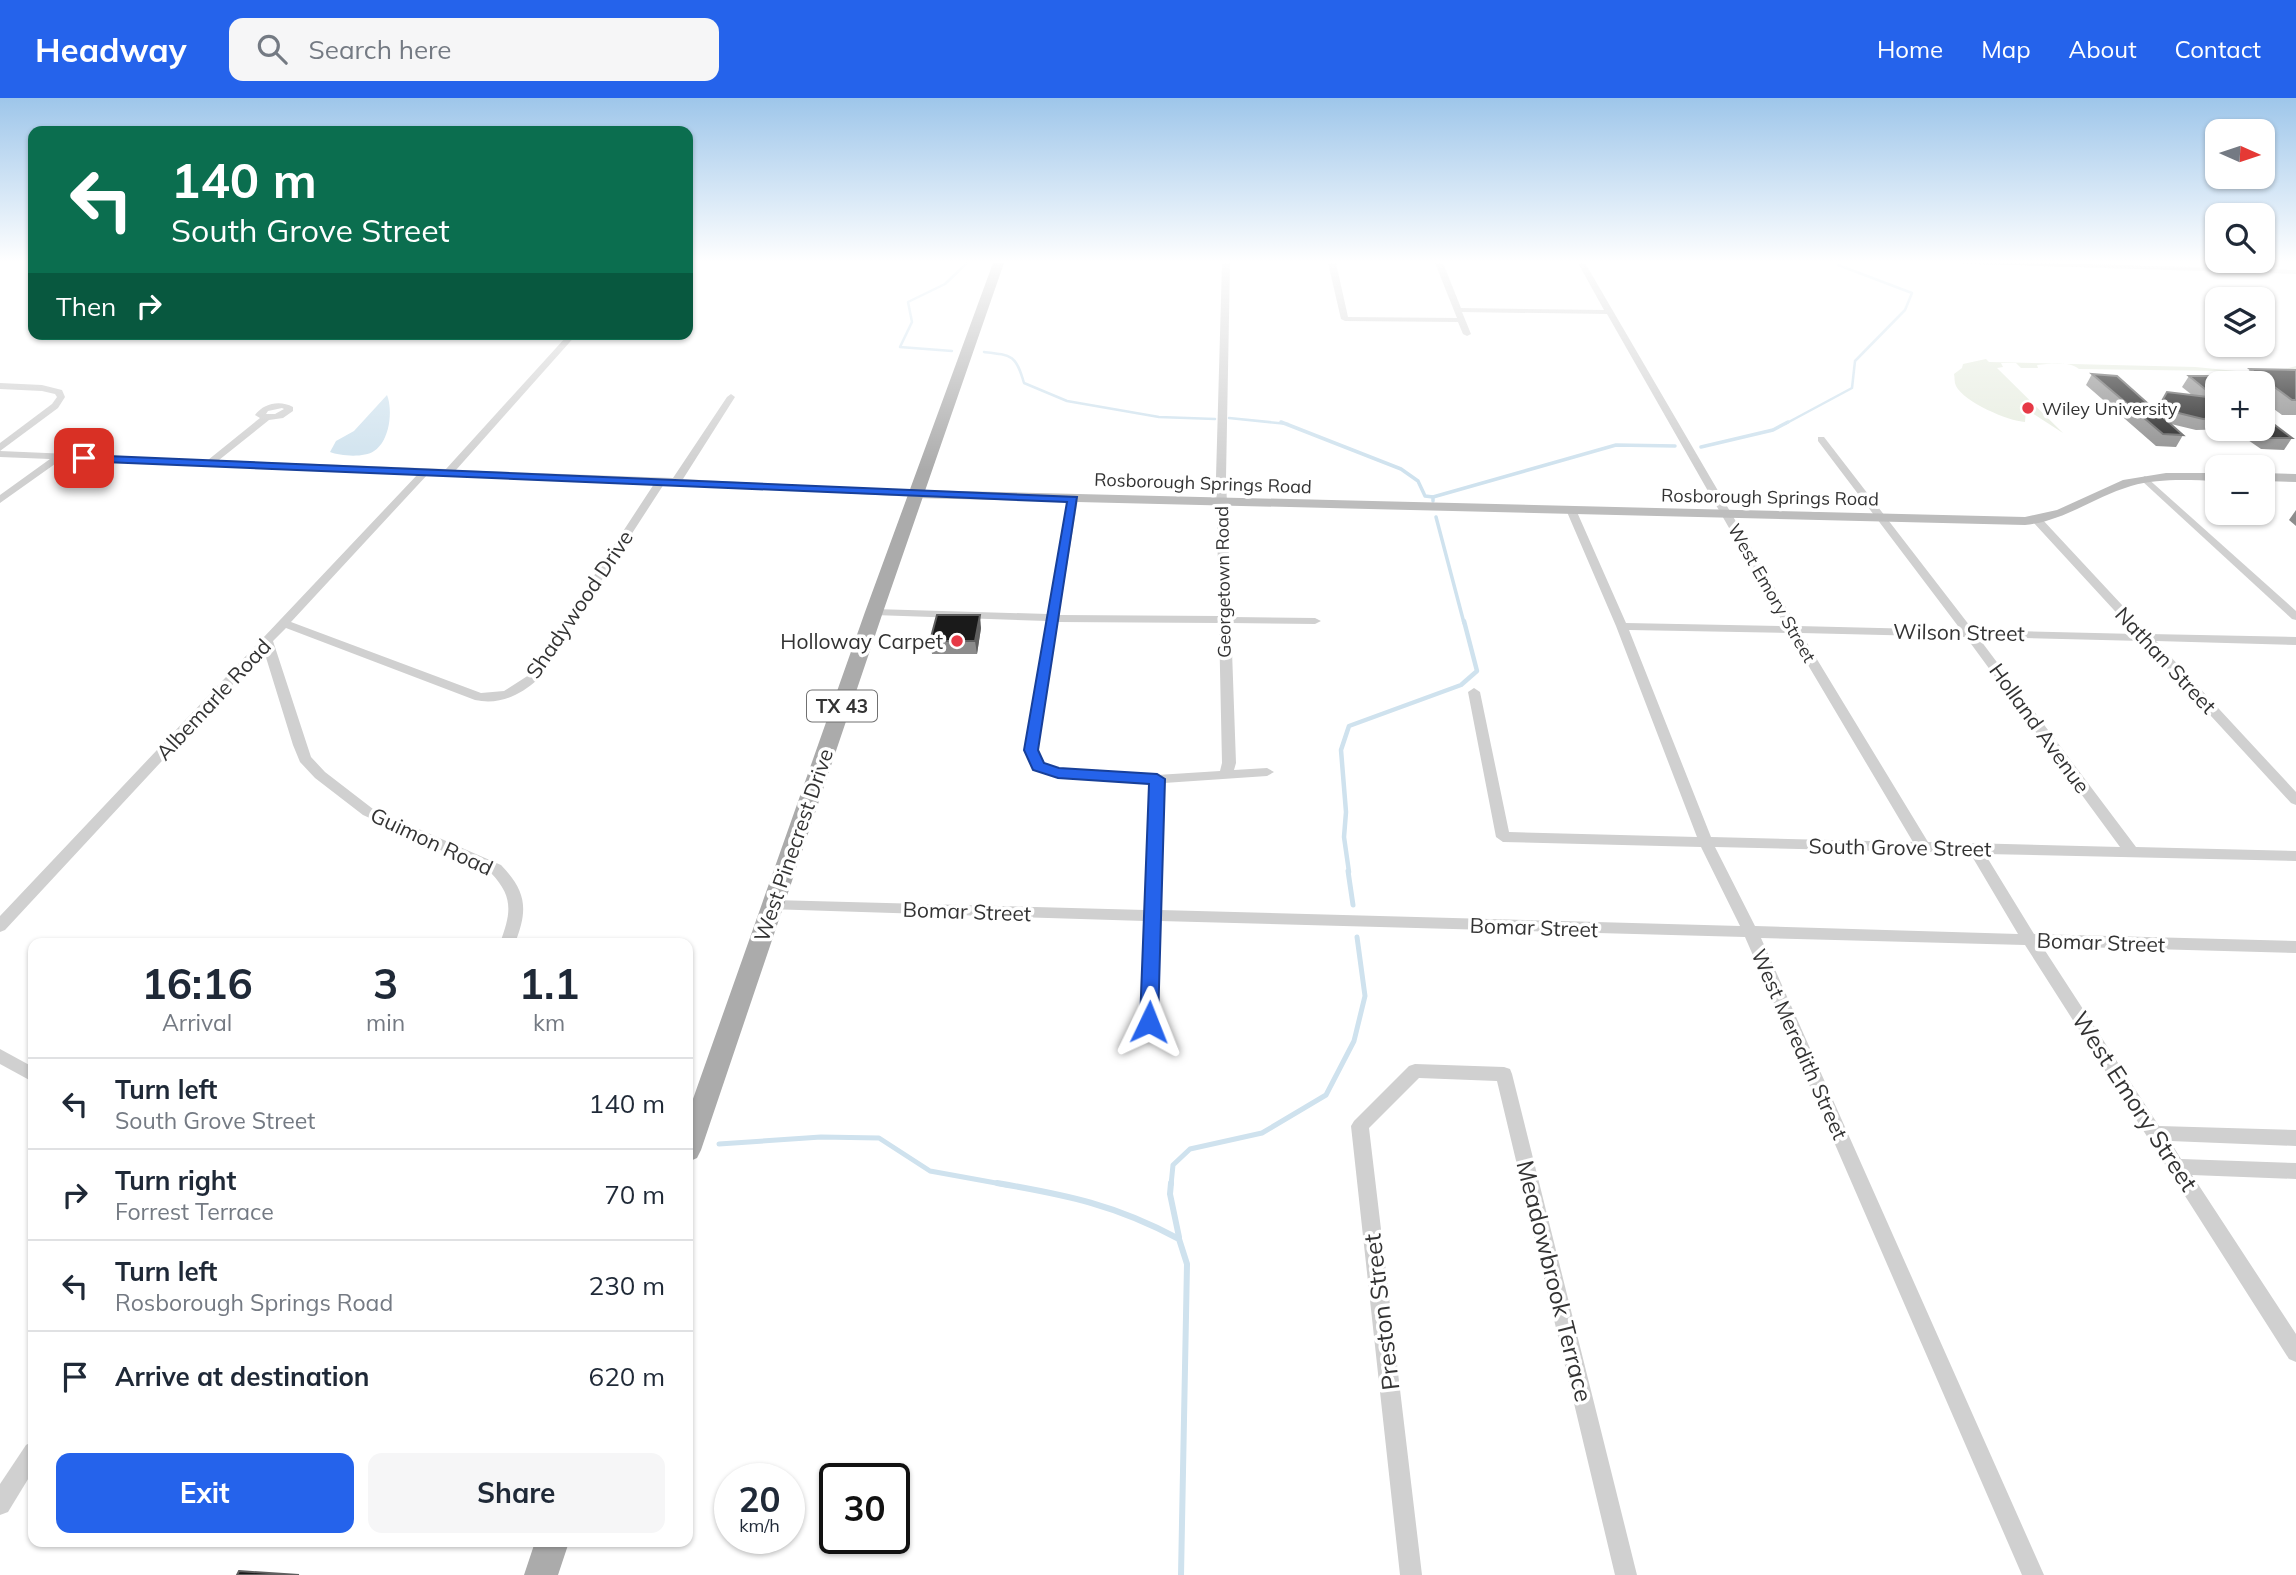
<!DOCTYPE html>
<html lang="en">
<head>
<meta charset="utf-8">
<style>
  body { margin:0; font-family:Mulish,sans-serif; background:#f6f6f7; color:#1f2937; height:100vh; display:flex; flex-direction:column; font-size:26px; white-space:nowrap }
  * { box-sizing:border-box; margin:0 }
  p { font-size:23px; color:#747a83 }
  .icon { flex:none; width:38px; height:38px; fill:none; stroke:currentColor; stroke-width:2; stroke-linecap:round; stroke-linejoin:round }
  .map { position:relative; flex:1; overflow:hidden }
  .side { position:absolute; left:28px; top:840px; width:665px; height:609px; display:flex; flex-direction:column; background:#fff; border-radius:14px; box-shadow:0 2px 5px #0004 }
  .side>* { flex:none }
  .hud { position:absolute; left:28px; top:28px; width:665px; height:214px; border-radius:14px; box-shadow:0 2px 5px #0004; background:#0b6e4f; color:#fff; overflow:hidden }
  .needle { width:46px; rotate:93deg }
  .fabs { position:absolute; left:2205px; top:21px; display:grid; gap:14px }
  .fabs a { display:grid; place-items:center; width:70px; height:70px; border-radius:14px; background:#fff; box-shadow:0 2px 5px #0004; font-size:35px }
  .speed { position:absolute; left:714px; top:1365px; display:flex; gap:14px; font-size:35px; font-weight:700; text-align:center }
  .speed>* { display:grid; place-content:center; width:91px; height:91px; border-radius:50%; background:#fff; box-shadow:0 2px 5px #0004; line-height:1 }
  .speed small { font-size:18px; font-weight:400 }
  .speed .limit { border:4px solid #111; border-radius:10px; background:#fff; color:#111 }
  .pin { position:absolute; display:grid; place-items:center; width:60px; height:60px; color:#fff; margin:-30px; border-radius:14px; box-shadow:0 4px 10px #0006 }
  .me { position:absolute; width:77px; margin:-38px; rotate:2deg; stroke-linejoin:round; filter:drop-shadow(0 0 5px #0008) }
  .turn { display:flex; align-items:center; gap:24px; height:147px; padding:0 28px; font-size:32px }
  .turn .icon { width:91px; height:91px; stroke-width:2.5 }
  .turn b { display:block; font-size:49px; line-height:60px }
  .then { display:flex; align-items:center; height:66px; padding:0 28px; background:#0003; gap:14px; font-size:26px }
  .eta { display:flex; justify-content:space-evenly; align-items:center; height:119px; text-align:center }
  .eta b { font-size:42px; font-weight:700; line-height:49px }
  .cta { display:flex; gap:14px; margin-top:auto; padding:14px 28px }
  .cta a { flex:1; height:80px; border-radius:14px; background:#2563eb; color:#fff; font-size:28px; font-weight:700; line-height:80px; text-align:center }
  .cta a+a { background:#f6f6f7; color:#1f2937 }
  ul { padding:0; list-style:none }
  li { display:flex; align-items:center; gap:21px; height:91px; padding:0 28px; border-top:2px solid #e0e1e3 }
  li div { flex:1 }
  li b { display:block; font-size:26px }
  li em { font-style:normal }
  header { display:flex; align-items:center; gap:42px; box-sizing:border-box; height:98px; padding:0 35px; background:#2563eb; color:#fff }
  header strong { font-size:33px }
  nav { display:flex; gap:38px; margin-inline-start:auto; font-size:24px }
  .search { width:490px; height:63px; background:#f6f6f7; display:flex; align-items:center; gap:18px; box-sizing:border-box; padding:0 24px; border-radius:14px; color:#747a83; font-size:26px }
  .map>svg:first-child { display:block }
</style>
</head>
<body>
<header>
<strong>Headway</strong>
<div class="search"><svg class="icon" aria-label="search" viewBox="0 0 24 24"><circle cx="10" cy="10" r="6"/><path d="M15 15l6 6"/></svg>Search here</div>
<nav><a>Home</a><a>Map</a><a>About</a><a>Contact</a></nav>
</header>
<div class="map">
<svg width="2296" height="1477" viewBox="0 0 2296 1477">
  <rect width="100%" height="100%" fill="#fff"/>
  <!-- green -->
  <path fill="#e6ecdf" d="M1986 261 1989 264 2195 269 2267 276 2296 268V286L2238 285 2220 278H2226L2221 273 2079 271C2069 263 2049 266 2037 267L2038 270H2021L2016 265H2001L2003 269 1997 270 2063 335 2026 311 2025 324C2008 323 1964 304 1956 288 1954 284 1955 280 1954 276L1962 270 1963 266Z"/>
  <!-- water -->
  <path fill="#cfe2ee" d="M387 297C393 312 390 343 374 353 364 360 340 358 330 354L336 343 354 333Z"/>
  <g fill="none" stroke-linecap="round" stroke-linejoin="round">
    <!-- stream-far4 -->
    <g stroke="#cfe2ee" stroke-width="2.5">
      <path d="M952 253 900 249 912 224 908 204 945 186 967 165"/>
      <path d="M984 254C1012 257 1016 257 1024 285L1067 303 1159 319 1215 321"/>
      <path d="M1229 320 1288 326"/>
      <path d="M1785 326 1852 290 1855 263 1905 212 1912 195 1838 167"/>
    </g>
    <!-- stream-far3 -->
    <g stroke="#cfe2ee" stroke-width="3.5">
      <path d="M1281 324 1401 371 1418 383 1425 398 1433 399"/>
      <path d="M1701 349 1773 332 1788 324"/>
      <path d="M1433 403V399L1616 347 1675 348"/>
      <path d="M1436 419 1464 525"/>
    </g>
    <!-- stream-far2 -->
    <path stroke="#cfe2ee" stroke-width="4.5" d="M1349 774 1344 739 1346 714 1341 652 1349 628 1461 587 1477 573 1464 523"/>
    <!-- stream-far1 -->
    <g stroke="#cfe2ee" stroke-width="5">
      <path d="M1348 773 1353 807"/>
      <path d="M719 1046 821 1039 879 1040 930 1073 1007 1087"/>
      <path d="M1171 1087 1173 1067 1190 1051 1262 1035 1326 997 1354 943 1365 898 1357 839"/>
    </g>
    <!-- stream -->
    <g stroke="#cfe2ee" stroke-width="6">
      <path d="M997 1085C1067 1097 1116 1107 1179 1141L1187 1166 1181 1477"/>
      <path d="M1171 1085 1170 1096 1179 1139"/>
    </g>
    <!-- street -->
    <g fill="#d0d0d0" fill-rule="evenodd">
      <path d="M1222 165H1230L1226 379 1231 519 1315 520 1321 523 1315 526 1231 525 1236 665 1234 672 1267 670 1274 674 1267 678 1164 685 1160 812 1740 828 1701 749 1503 744 1496 739 1468 594 1474 590 1480 594 1509 734 1697 739 1616 528 1567 414 1568 412 1577 414 1626 525 1785 528 1607 216 1462 214 1471 236 1467 238 1463 236 1458 224 1345 223 1341 221 1328 165H1336L1348 219 1457 220 1435 165H1443L1461 210 1604 212 1578 165H1585L1797 528 1961 532 1818 343V339H1824L1973 532 2136 536 2033 424 2032 422 2037 419 2041 420 2149 536 2296 539V547L2156 543 2296 694V707L2291 705 2142 543 1978 539 2136 749 2296 753V763L1985 756 2034 836 2296 843V855L2042 848 2159 1028 2296 1032V1048L2170 1043 2181 1061 2296 1065V1081L2192 1077 2296 1236V1264L2289 1261 2025 847 1761 840 2044 1477H2022L1745 839 1160 823 1157 924 1155 929 1149 930 1143 929 1141 924 1145 823 768 811 766 807 768 803 773 802 1145 812 1150 685 1058 679 1033 671 1025 652 1047 523 874 517 868 514 874 511 1048 516 1068 401 1073 398 1078 401 1059 517 1219 518 1216 379ZM1058 524 1219 525 1222 665 1220 673 1157 677 1059 671 1043 665 1037 652ZM1629 532 1789 535 1913 744 1711 739ZM1801 535 1966 539 2120 749 1928 744ZM1715 749 1970 755 2018 836 1755 828Z"/>
      <path d="M1942 165H2048L2296 172V176Z"/>
      <path d="M549 236H577L456 372 673 380 727 299 731 296 735 299 683 381 916 393 921 396 916 399 664 386 537 582C519 598 499 607 475 602L286 530 273 543 311 659 325 674 373 711 501 767C527 794 528 812 515 845H500C511 815 514 799 491 775L363 717 315 680 300 664 293 647 264 553 5 832 0 834V818L418 376 62 361 0 405V397L50 361 0 359V353L208 362 260 320 255 317C264 305 280 302 293 309V313L283 320 269 322 219 362 446 371 566 239ZM282 310 284 311 275 316H266L268 313ZM428 376 654 386 529 577 504 593 481 595 291 524Z"/>
      <path d="M0 285 42 287 62 292 65 299 58 310 0 353V345L52 306 57 299 55 296 42 293 0 291Z"/>
      <path d="M2145 378 2296 513V522L2292 521 2142 383 2140 381Z"/>
      <path d="M0 951 33 969V984L0 966Z"/>
      <path d="M1415 966 1504 969 1510 971 1512 976 1637 1477H1615L1497 983 1419 980 1369 1030 1422 1477H1400L1351 1028 1354 1023 1409 968Z"/>
      <path d="M33 1343V1373L8 1414 0 1417V1386L26 1347Z"/>
    </g>
    <!-- secondary -->
    <g fill="#bdbdbd" fill-rule="evenodd">
      <path d="M2166 375H2217V383C2189 382 2159 380 2131 388 2094 399 2065 423 2025 427L916 400 909 396 916 392 2025 419 2057 412 2123 382Z"/>
      <path d="M2263 375 2296 376V384L2263 383Z"/>
    </g>
    <!-- primary -->
    <g fill="#ababab" fill-rule="evenodd">
      <path d="M993 165H1004L883 514 701 1052 697 1060 688 1064V1015L865 514Z"/>
      <path d="M535 1444H569L558 1477H524Z"/>
    </g>
  </g>
  <!-- wall -->
  <g fill="#8c8c8c">
    <path d="M2250 271 2296 272V317H2282L2263 303V285H2241Z"/>
    <path d="M2092 276 2156 313 2167 294 2192 297 2182 289 2189 278 2217 285V331H2232L2196 332 2171 326 2183 337 2176 349 2156 348 2086 287Z"/>
    <path d="M2232 331H2263L2292 340 2284 352 2261 351Z"/>
    <path d="M2296 412V428L2289 422Z"/>
    <path d="M981 530 977 556H932L930 543Z"/>
  </g>
  <!-- shaded-wall -->
  <path fill="#5f5f5f" d="M980 517 981 530 977 556 975 543Z"/>
  <!-- building -->
  <g fill="#1a1a1a" stroke="#5f5f5f" stroke-width="2">
    <path d="M2250 271 2296 272V302H2292Z"/>
    <path d="M2092 276 2117 278 2183 337 2163 336Z"/>
    <path d="M2189 278H2210L2220 285H2217V320L2203 321 2158 310 2167 294 2216 300Z"/>
    <path d="M2263 318 2292 340H2269L2256 331H2263Z"/>
    <path d="M937 517H980L975 543H930Z"/>
    <path d="M239 1473 299 1477H237Z"/>
  </g>
  <!-- sky -->
  <linearGradient id="sky" x2="0" y2="1"><stop stop-color="#9ec6ea"/><stop offset="0.44" stop-color="#fff"/><stop offset="1" stop-color="#fff" stop-opacity="0"/></linearGradient>
  <rect width="2296" height="372" fill="url(#sky)"/>
  <!-- route -->
  <path fill="#2563eb" stroke="#184099" stroke-width="2" d="M84 357 1077 399 1038 652 1044 665 1059 670 1157 676 1165 681 1158 924 1156 929 1149 932 1143 929 1140 924 1149 686 1058 680 1033 672 1024 652 1067 404 80 363 78 360Z"/>
  <!-- markers -->
  <g fill="#e63946" stroke="#fff" stroke-width="2.5">
    <circle cx="2028" cy="310" r="7"/>
    <circle cx="957" cy="543" r="7"/>
  </g>
  <g text-anchor="middle" dominant-baseline="central" stroke-width="7" stroke-linejoin="round" paint-order="stroke">
    <!-- far-poi labels -->
    <g font-size="18" fill="#333" stroke="#fff" text-anchor="start">
      <text x="2042" y="310">Wiley University</text>
    </g>
    <!-- far-street labels -->
    <g font-size="18" fill="#333" stroke="#fff">
      <text transform="translate(1203 385) rotate(2)">Rosborough Springs Road</text>
      <text transform="translate(1770 399) rotate(1)">Rosborough Springs Road</text>
      <text transform="translate(1223 484) rotate(-91)">Georgetown Road</text>
      <text transform="translate(1772 495) rotate(60)">West Emory Street</text>
    </g>
    <!-- shield labels -->
    <rect fill="#fff" stroke="#707070" stroke-width="2" x="807" y="592.5" width="70" height="31" rx="5"/>
    <g font-size="19" font-weight="bold" fill="#333">
      <text x="842" y="608">TX 43</text>
    </g>
    <!-- street labels -->
    <g font-size="21" fill="#333" stroke="#fff">
      <text transform="translate(579 506) rotate(-56)">Shadywood Drive</text>
      <text transform="translate(1959 534) rotate(1)">Wilson Street</text>
      <text transform="translate(2166 562) rotate(47)">Nathan Street</text>
      <text transform="translate(213 601) rotate(-47)">Albemarle Road</text>
      <text transform="translate(2040 630) rotate(54)">Holland Avenue</text>
      <text transform="translate(432 743) rotate(25)">Guimon Road</text>
      <text transform="translate(793 747) rotate(-71)">West Pinecrest Drive</text>
      <text transform="translate(1900 749) rotate(1)">South Grove Street</text>
      <text transform="translate(967 813) rotate(2)">Bomar Street</text>
      <text transform="translate(1534 829) rotate(2)">Bomar Street</text>
      <text transform="translate(2101 844) rotate(2)">Bomar Street</text>
      <text transform="translate(1800 946) rotate(66)">West Meredith Street</text>
    </g>
    <!-- poi labels -->
    <g font-size="21" fill="#333" stroke="#fff" text-anchor="end">
      <text x="943" y="543">Holloway Carpet</text>
    </g>
    <!-- near-street labels -->
    <g font-size="24" fill="#333" stroke="#fff">
      <text transform="translate(2135 1003) rotate(57)">West Emory Street</text>
      <text transform="translate(1555 1183) rotate(76)">Meadowbrook Terrace</text>
      <text transform="translate(1381 1214) rotate(-97)">Preston Street</text>
    </g>
  </g>
</svg>
<div class="fabs">
<a><svg class="needle" viewBox="-14 -14 28 28"><path d="M0-13l5 13h-10z" fill="#e53935"/><path d="M0 13l5-13h-10z" fill="#747a83"/></svg></a>
<a><svg class="icon" aria-label="search" viewBox="0 0 24 24"><circle cx="10" cy="10" r="6"/><path d="M15 15l6 6"/></svg></a>
<a><svg class="icon" aria-label="layers" viewBox="0 0 24 24"><path d="M12 4l9 5-9 5-9-5zM3 14l9 5 9-5"/></svg></a>
<a>+</a>
<a>−</a>
</div>
<div class="speed"><div>20<small>km/h</small></div><div class="limit">30</div></div>
<div class="pin" style="left:84px;top:360px;background:#d93025"><svg class="icon" aria-label="arrive" viewBox="0 0 24 24"><path d="M6 21V4h12l-3 4 3 4H6"/></svg></div>
<svg class="me" style="left:1149px;top:924px" viewBox="-20 -20 40 40"><path d="M0-17L14 15 0 8-14 15z" fill="#2563eb" stroke="#fff" stroke-width="4"/></svg>
<div class="hud">
<div class="turn"><svg class="icon" aria-label="left" viewBox="0 0 24 24"><path d="M17 20v-9H6M10 6l-5 5 5 5"/></svg><div><b>140 m</b>South Grove Street</div></div>
<div class="then">Then<svg class="icon" aria-label="right" viewBox="0 0 24 24"><path d="M7 20v-9h11M14 6l5 5-5 5"/></svg></div>
</div>
<section class="side">
<div class="eta">
<div><b>16:16</b><p>Arrival</p></div>
<div><b>3</b><p>min</p></div>
<div><b>1.1</b><p>km</p></div>
</div>
<ul>
<li><svg class="icon" aria-label="left" viewBox="0 0 24 24"><path d="M17 20v-9H6M10 6l-5 5 5 5"/></svg><div><b>Turn left</b><p>South Grove Street</p></div><em>140 m</em></li>
<li><svg class="icon" aria-label="right" viewBox="0 0 24 24"><path d="M7 20v-9h11M14 6l5 5-5 5"/></svg><div><b>Turn right</b><p>Forrest Terrace</p></div><em>70 m</em></li>
<li><svg class="icon" aria-label="left" viewBox="0 0 24 24"><path d="M17 20v-9H6M10 6l-5 5 5 5"/></svg><div><b>Turn left</b><p>Rosborough Springs Road</p></div><em>230 m</em></li>
<li><svg class="icon" aria-label="arrive" viewBox="0 0 24 24"><path d="M6 21V4h12l-3 4 3 4H6"/></svg><div><b>Arrive at destination</b></div><em>620 m</em></li>
</ul>
<div class="cta"><a>Exit</a><a>Share</a></div>
</section>
</div>
</body>
</html>
